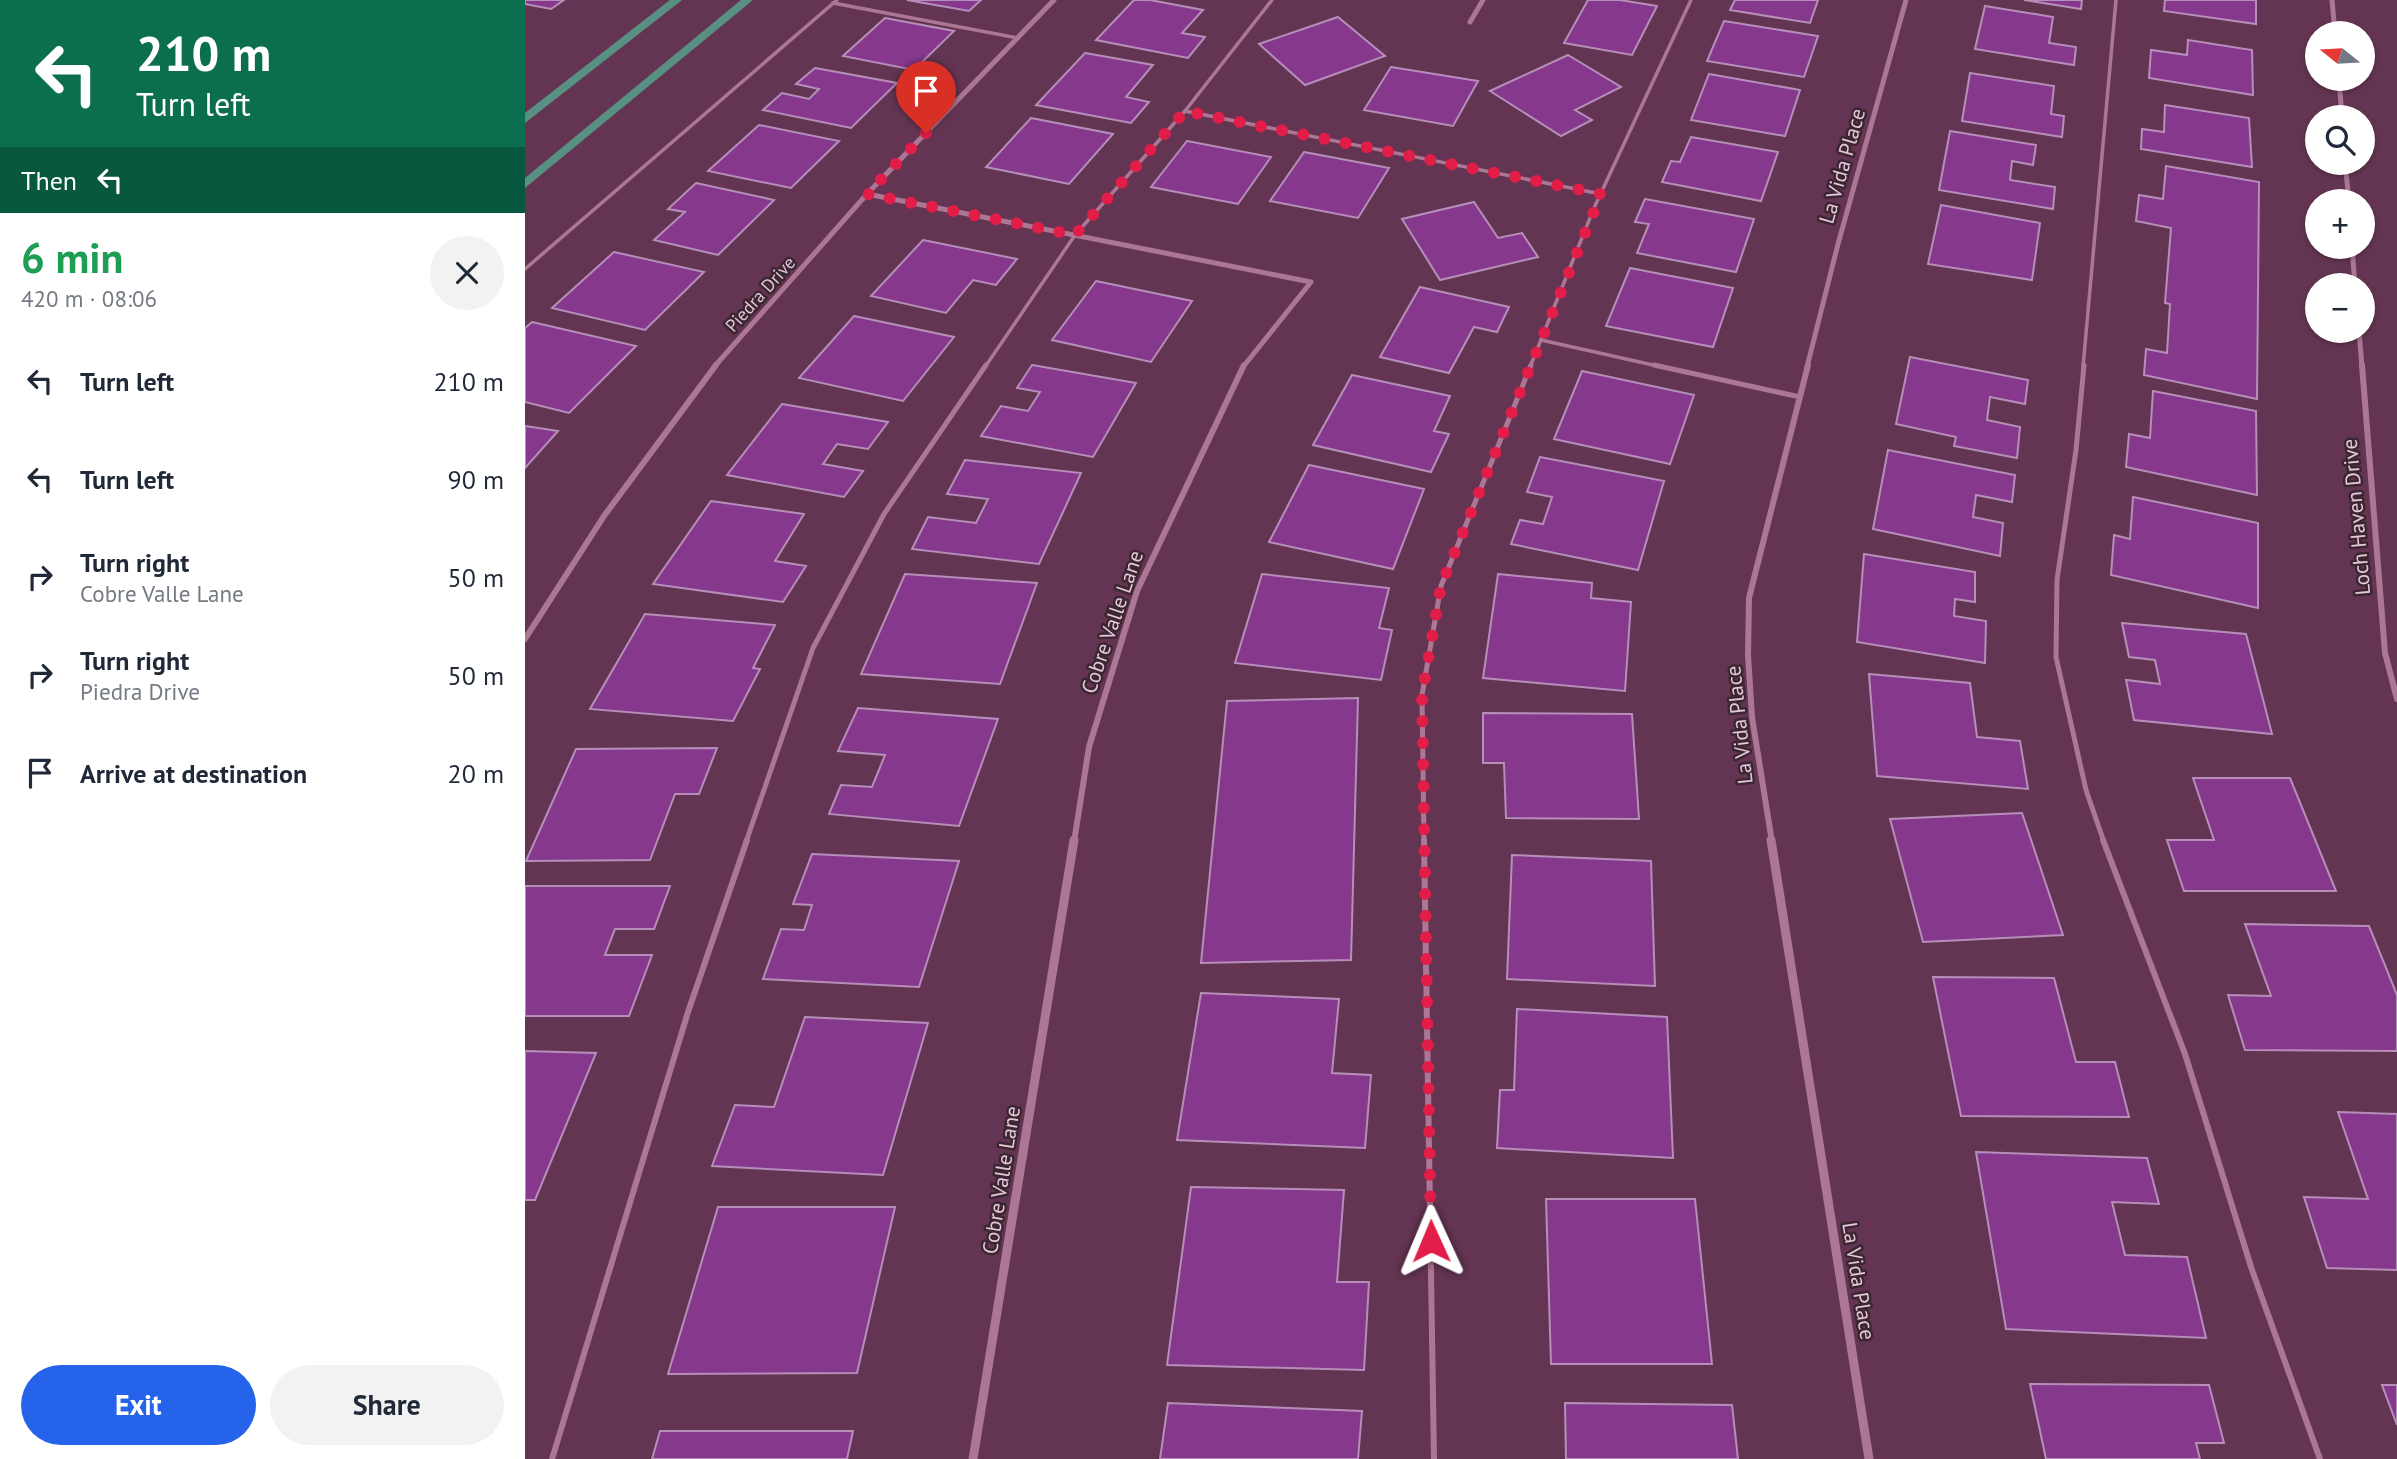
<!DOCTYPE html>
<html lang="en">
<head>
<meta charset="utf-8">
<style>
  body { margin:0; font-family:"PT Sans",sans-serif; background:#f2f2f3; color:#1f2937; height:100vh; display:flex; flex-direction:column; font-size:26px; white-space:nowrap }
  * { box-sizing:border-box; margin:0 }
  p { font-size:23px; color:#747a83 }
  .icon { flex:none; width:38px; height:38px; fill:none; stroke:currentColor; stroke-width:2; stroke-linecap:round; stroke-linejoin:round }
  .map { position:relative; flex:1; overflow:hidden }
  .details { display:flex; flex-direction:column; background:#fff; width:525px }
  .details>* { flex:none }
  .banner { background:#0b6e4f; color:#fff; overflow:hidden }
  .needle { width:46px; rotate:288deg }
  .controls { position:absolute; left:1780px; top:21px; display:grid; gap:14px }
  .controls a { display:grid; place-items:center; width:70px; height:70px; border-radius:50%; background:#fff; box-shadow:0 2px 5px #0004; font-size:35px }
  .pin { position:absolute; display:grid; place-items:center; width:60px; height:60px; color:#fff; margin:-72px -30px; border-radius:50% 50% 50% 0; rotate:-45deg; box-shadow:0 0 7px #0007 }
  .pin .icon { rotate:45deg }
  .me { position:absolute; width:77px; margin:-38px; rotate:359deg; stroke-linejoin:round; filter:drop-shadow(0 0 5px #0008) }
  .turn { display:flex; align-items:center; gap:24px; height:147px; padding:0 21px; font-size:32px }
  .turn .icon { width:91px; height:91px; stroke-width:2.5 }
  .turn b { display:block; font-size:49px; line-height:60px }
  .then { display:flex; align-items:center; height:66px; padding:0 21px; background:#0003; gap:14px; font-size:26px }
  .round { display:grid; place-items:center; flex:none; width:74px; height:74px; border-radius:37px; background:#f2f2f3 }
  .headline { display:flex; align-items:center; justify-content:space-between; height:119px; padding:0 21px }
  h1 { font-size:42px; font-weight:600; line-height:52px; color:#1e9e55 }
  .primary-button { display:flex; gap:14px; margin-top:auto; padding:14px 21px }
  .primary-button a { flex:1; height:80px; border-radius:42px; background:#2563eb; color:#fff; font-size:28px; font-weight:600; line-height:80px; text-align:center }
  .primary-button a+a { background:#f2f2f3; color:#1f2937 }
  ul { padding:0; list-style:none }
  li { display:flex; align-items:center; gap:21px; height:98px; padding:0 21px }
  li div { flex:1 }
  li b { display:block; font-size:26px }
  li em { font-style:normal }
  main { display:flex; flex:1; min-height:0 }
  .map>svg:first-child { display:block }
</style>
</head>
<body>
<main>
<section class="details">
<div class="banner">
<div class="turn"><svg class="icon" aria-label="left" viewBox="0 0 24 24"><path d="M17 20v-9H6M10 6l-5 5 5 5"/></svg><div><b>210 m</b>Turn left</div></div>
<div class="then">Then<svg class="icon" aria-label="left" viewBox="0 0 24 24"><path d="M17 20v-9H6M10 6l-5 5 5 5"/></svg></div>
</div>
<div class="headline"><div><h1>6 min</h1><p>420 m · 08:06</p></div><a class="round"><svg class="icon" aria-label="close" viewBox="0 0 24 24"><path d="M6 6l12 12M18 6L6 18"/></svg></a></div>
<ul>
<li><svg class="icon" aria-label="left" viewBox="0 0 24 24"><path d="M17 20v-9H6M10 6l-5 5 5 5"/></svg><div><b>Turn left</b></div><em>210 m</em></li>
<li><svg class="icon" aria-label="left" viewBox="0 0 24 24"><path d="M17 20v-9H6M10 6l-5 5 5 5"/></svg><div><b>Turn left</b></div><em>90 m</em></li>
<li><svg class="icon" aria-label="right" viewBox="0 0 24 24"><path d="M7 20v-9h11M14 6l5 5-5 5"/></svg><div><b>Turn right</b><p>Cobre Valle Lane</p></div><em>50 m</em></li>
<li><svg class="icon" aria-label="right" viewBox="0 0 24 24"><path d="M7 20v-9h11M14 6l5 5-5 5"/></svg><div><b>Turn right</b><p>Piedra Drive</p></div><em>50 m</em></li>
<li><svg class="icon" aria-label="arrive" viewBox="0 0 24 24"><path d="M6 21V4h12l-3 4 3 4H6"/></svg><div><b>Arrive at destination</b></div><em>20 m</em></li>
</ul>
<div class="primary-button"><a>Exit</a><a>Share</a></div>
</section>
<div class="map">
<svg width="1872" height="1459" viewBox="0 0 1872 1459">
  <rect width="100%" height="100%" fill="#643552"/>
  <!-- building -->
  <g fill="#85388c" stroke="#b68eba" stroke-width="2">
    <path d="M0 0H39L26 9 0 4Z"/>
    <path d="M382 0H456L444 11Z"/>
    <path d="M609 0H625L678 10 657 33 680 37 663 58 571 40Z"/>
    <path d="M1063 0H1095L1132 6 1107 55 1039 43Z"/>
    <path d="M1210 0H1293L1285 23 1205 10Z"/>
    <path d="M1499 0H1557L1556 9Z"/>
    <path d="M1640 0H1731V24L1639 11Z"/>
    <path d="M1460 6 1528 17 1524 43 1551 47 1549 65 1450 49Z"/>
    <path d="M813 17 860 56 780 85 734 44Z"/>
    <path d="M360 18 429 31 389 70 318 56Z"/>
    <path d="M1199 21 1293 36 1279 77 1182 61Z"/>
    <path d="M1663 40 1727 50 1728 95 1624 78 1626 50 1662 55Z"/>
    <path d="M560 53 628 65 601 97 624 102 606 123 511 105Z"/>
    <path d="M1043 55 1096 87 1050 110 1067 120 1036 136 965 91Z"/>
    <path d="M866 67 953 81 928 126 839 110Z"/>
    <path d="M290 68 372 83 326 128 238 110 257 93 284 99 294 89 271 84Z"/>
    <path d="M1445 73 1529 86 1526 114 1539 116 1537 137 1437 121Z"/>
    <path d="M1184 74 1275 90 1260 136 1166 120Z"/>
    <path d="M1640 105 1724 118 1727 167 1616 149 1617 129 1639 132Z"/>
    <path d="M506 118 588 134 544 184 461 167Z"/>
    <path d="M234 125 314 141 266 188 183 171Z"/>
    <path d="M1425 131 1511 145 1508 165 1487 161 1485 180 1530 187 1528 209 1414 190Z"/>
    <path d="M1166 137 1253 152 1236 201 1137 182 1146 161 1155 162Z"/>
    <path d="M662 141 746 157 713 204 626 187Z"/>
    <path d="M779 152 864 168 833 218 745 201Z"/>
    <path d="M1641 166 1734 182 1732 399 1619 375 1621 349 1642 353 1645 304 1640 303 1646 228 1611 221 1614 195 1638 199Z"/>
    <path d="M171 183 249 200 193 255 129 240 160 212 143 209Z"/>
    <path d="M1120 199 1229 219 1211 272 1112 253 1124 224 1110 222Z"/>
    <path d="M949 202 973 238 997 233 1013 257 915 280 877 219Z"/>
    <path d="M1416 205 1515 223 1507 280 1403 264Z"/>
    <path d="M398 240 492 259 471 285 448 280 421 313 346 296Z"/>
    <path d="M89 252 179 272 120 330 27 308Z"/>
    <path d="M1105 268 1208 288 1188 347 1081 326Z"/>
    <path d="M571 281 667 301 626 362 527 340Z"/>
    <path d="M895 287 984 307 972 332 949 327 924 373 855 357Z"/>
    <path d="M329 316 429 337 378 401 274 378Z"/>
    <path d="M7 322 111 346 44 413 0 402V328Z"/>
    <path d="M1385 357 1503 380 1500 404 1465 397 1462 420 1495 427 1492 458 1429 446 1431 437 1371 424Z"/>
    <path d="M507 365 611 383 568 457 456 436 476 406 503 411 515 392 492 388Z"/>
    <path d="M1057 371 1169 395 1145 464 1029 439Z"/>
    <path d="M827 375 925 396 909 431 924 434 906 472 788 445Z"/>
    <path d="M1628 391 1731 411 1732 495 1601 467 1604 434 1625 438Z"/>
    <path d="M257 404 363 422 343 449 312 444 298 464 338 471 319 497 202 475Z"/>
    <path d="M0 426 33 431 0 468Z"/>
    <path d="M1363 450 1490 475 1487 502 1451 495 1448 517 1478 523 1475 556 1348 529Z"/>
    <path d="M1015 457 1139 481 1113 570 986 544 995 520 1018 524 1027 497 1002 492Z"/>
    <path d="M440 460 556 473 514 564 387 549 403 517 451 523 463 499 422 494Z"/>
    <path d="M784 465 899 489 868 569 744 542Z"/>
    <path d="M1608 497 1733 523V608L1586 575 1589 535 1605 539Z"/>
    <path d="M186 501 279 514 250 561 281 566 258 602 128 584Z"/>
    <path d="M1339 554 1450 572V602L1430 599 1429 616 1461 621 1460 663 1332 642Z"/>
    <path d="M380 574 512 583 475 684 336 674Z"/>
    <path d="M737 574 864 588 854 628 867 630 856 680 710 663Z"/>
    <path d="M973 574 1067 583 1066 598 1106 602 1100 691 958 678Z"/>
    <path d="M120 614 250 625 228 668 235 669 208 721 65 709Z"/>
    <path d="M1597 623 1721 634 1747 734 1609 720 1601 680 1635 684 1630 660 1604 657Z"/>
    <path d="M1344 674 1445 683 1452 737 1495 741 1503 789 1352 776Z"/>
    <path d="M833 698 826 960 676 963 702 701Z"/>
    <path d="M333 708 473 719 434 826 304 814 316 785 347 787 360 755 313 751Z"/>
    <path d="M958 713 1107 714 1114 819 981 818 979 763H958Z"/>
    <path d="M192 748 174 794H150L125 860 1 861 51 749Z"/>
    <path d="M1668 778H1765L1811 891H1659L1642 840H1689Z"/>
    <path d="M1497 813 1538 935 1398 942 1365 819Z"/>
    <path d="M287 854 434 861 394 987 238 979 256 929 279 930 287 905 268 904Z"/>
    <path d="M987 855 1126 861 1130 986 982 979Z"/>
    <path d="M0 886H145L129 929H90L80 955H127L104 1016H0Z"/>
    <path d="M1720 924 1844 926 1872 995V1051L1720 1050 1703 995 1746 996Z"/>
    <path d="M1408 977 1529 978 1551 1062H1590L1604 1117 1436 1116Z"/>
    <path d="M676 993 814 999 807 1073 846 1075 840 1148 652 1140Z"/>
    <path d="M992 1009 1142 1017 1148 1158 972 1148 975 1090H989Z"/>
    <path d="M280 1017 403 1023 358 1175 187 1166 210 1105 249 1107Z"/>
    <path d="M0 1051 71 1053 10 1200H0Z"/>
    <path d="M1813 1112 1872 1114V1270L1802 1268 1779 1197 1843 1199Z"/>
    <path d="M1451 1152 1622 1158 1634 1204 1587 1202 1600 1255 1662 1257 1681 1338 1481 1329Z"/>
    <path d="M666 1187 819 1190 812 1282H844L839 1370 642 1365Z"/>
    <path d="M1021 1199H1170L1187 1364H1026Z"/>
    <path d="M193 1207H370L332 1373 143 1374Z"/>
    <path d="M1505 1384 1684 1385 1699 1443H1671L1675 1459H1521Z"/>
    <path d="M1857 1385H1872V1425Z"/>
    <path d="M643 1403 837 1411 833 1459H635Z"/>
    <path d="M1040 1403 1207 1405 1213 1459H1041Z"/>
    <path d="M135 1431H328L322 1459H127Z"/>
  </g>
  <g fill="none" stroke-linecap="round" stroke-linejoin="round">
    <!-- lane-far2 -->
    <g stroke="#ab7795" stroke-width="3.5">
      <path d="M308 3 493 38"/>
      <path d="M660 111 1076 194"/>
      <path d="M0 269 312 0"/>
      <path d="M1016 340 1137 367"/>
      <path d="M460 367 550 235 660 111 747 0"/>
      <path d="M1005 367 1069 208 1166 0"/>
      <path d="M1558 367 1591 0"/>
    </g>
    <!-- lane-far1 -->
    <g stroke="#ab7795" stroke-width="5">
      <path d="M1129 365 1275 397"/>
      <path d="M1559 365 1551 450 1532 580 1531 657 1561 790 1579 842"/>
      <path d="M221 842 288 648 359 514 461 365"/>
      <path d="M899 842 897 695 916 586 1006 365"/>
    </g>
    <!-- lane -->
    <g stroke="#ab7795" stroke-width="6">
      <path d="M899 840 909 1459"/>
      <path d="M1578 840 1660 1054 1727 1270 1795 1459"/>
      <path d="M27 1459 163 1012 222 840"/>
    </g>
    <!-- street-far2 -->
    <g stroke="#ab7795" stroke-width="5">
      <path d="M1807 0 1810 33"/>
      <path d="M945 22 958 0"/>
      <path d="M1814 79 1817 117"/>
      <path d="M1820 163 1824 201"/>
      <path d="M342 194 786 282 718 367"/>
      <path d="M1827 247 1830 285"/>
      <path d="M1834 331 1837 367"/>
      <path d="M189 367 342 194 529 0"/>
      <path d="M1282 367 1313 244 1381 0"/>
    </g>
    <!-- street-far1 -->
    <g stroke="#ab7795" stroke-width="6">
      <path d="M1837 365 1860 653 1872 699"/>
      <path d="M0 639 79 516 191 365"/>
      <path d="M549 842 564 747 612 591 719 365"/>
      <path d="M1247 842 1227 717 1223 655 1224 598 1283 365"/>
    </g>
    <!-- street -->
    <g stroke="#ab7795" stroke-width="9">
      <path d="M1246 840 1344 1459"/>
      <path d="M448 1459 549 840"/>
    </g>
    <!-- primary -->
    <g fill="#589081" fill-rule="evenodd">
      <path d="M145 0H157L0 123V113Z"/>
      <path d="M216 0H228L0 188V178Z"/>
    </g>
  </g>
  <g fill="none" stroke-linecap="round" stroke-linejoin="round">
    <!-- route -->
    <path stroke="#e11d48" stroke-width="12" stroke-dasharray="0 21.6" d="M401 133 342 194 550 235 660 111 1076 194 916 586 897 695 906 1241"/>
  </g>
  <g text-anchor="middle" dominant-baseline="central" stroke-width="5" stroke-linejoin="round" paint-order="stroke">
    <!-- far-street labels -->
    <g font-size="18" fill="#e5c8d8" stroke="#3c2632">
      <text transform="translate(235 294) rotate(-48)">Piedra Drive</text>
    </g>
    <!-- street labels -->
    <g font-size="21" fill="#e5c8d8" stroke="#3c2632">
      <text transform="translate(1317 166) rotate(-74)">La Vida Place</text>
      <text transform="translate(1831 517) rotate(-95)">Loch Haven Drive</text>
      <text transform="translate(587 622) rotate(-71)">Cobre Valle Lane</text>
      <text transform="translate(1214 725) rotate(-96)">La Vida Place</text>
      <text transform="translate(476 1180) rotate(-81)">Cobre Valle Lane</text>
      <text transform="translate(1334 1281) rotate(81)">La Vida Place</text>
    </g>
  </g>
</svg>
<div class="controls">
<a><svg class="needle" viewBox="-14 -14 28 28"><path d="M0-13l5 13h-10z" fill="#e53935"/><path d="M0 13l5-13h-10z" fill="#747a83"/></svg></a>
<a><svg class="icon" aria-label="search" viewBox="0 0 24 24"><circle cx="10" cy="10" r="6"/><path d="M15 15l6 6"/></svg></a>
<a>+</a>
<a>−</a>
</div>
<div class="pin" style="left:401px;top:133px;background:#d93025"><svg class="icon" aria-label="arrive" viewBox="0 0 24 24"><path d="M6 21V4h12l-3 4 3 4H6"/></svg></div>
<svg class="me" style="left:906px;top:1241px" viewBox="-20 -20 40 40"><path d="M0-17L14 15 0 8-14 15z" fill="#e11d48" stroke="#fff" stroke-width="4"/></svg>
</div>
</main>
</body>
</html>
